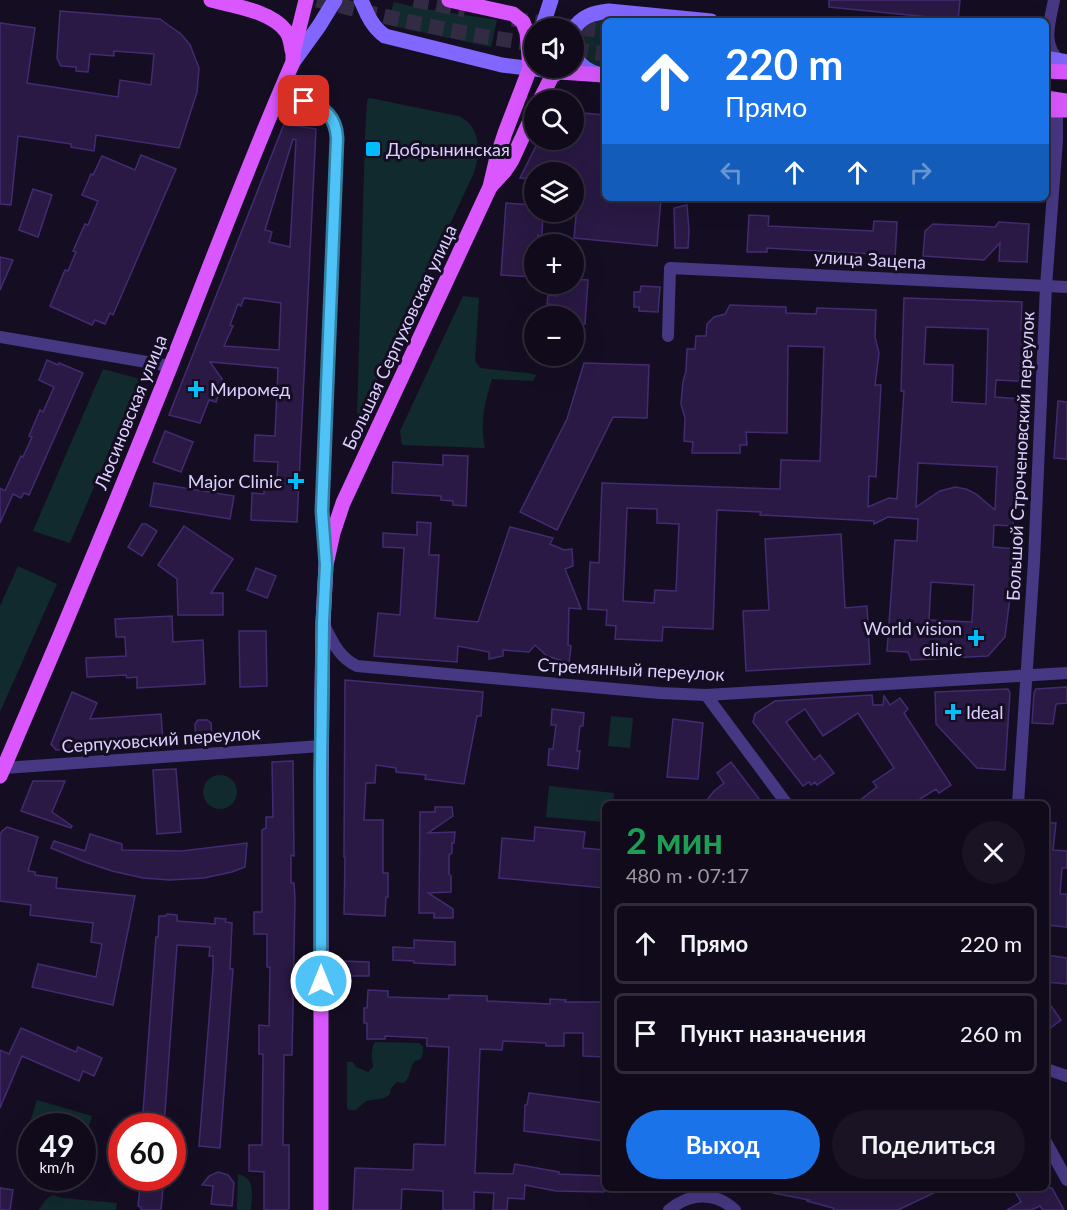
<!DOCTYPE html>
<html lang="ru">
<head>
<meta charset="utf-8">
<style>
  body { margin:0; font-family:Lato,sans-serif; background:#191323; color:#f1f3f6; height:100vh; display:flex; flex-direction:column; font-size:22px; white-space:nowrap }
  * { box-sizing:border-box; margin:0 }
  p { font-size:20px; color:#9c9aa2 }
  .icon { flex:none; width:33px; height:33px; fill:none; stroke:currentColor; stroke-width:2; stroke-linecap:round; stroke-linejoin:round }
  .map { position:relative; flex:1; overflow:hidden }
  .details { position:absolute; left:602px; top:801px; width:447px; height:390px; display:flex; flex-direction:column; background:#100a1a; border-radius:9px; box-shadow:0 6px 24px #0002,0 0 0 2px #302b39 }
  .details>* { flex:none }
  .guide { position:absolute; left:602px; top:18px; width:447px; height:183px; border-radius:9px; box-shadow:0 6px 24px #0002,0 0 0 2px #302b39; background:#1a73e8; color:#fff; overflow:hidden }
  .buttons { position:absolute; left:524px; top:18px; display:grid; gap:12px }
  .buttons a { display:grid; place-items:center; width:60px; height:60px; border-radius:50%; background:#100a1a; box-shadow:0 6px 24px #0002,0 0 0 2px #302b39; font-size:30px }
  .speed { position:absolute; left:18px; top:1113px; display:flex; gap:12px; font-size:30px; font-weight:700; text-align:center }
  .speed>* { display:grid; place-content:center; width:78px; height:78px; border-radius:50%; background:#100a1a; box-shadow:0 6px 24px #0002,0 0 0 2px #302b39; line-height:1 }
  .speed small { font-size:15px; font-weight:400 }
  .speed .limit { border:9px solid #d22; background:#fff; color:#111 }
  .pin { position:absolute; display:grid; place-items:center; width:51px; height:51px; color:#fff; margin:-26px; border-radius:12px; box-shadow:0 3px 9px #0006 }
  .me { position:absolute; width:66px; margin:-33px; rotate:0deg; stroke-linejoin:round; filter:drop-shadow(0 0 4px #0008) }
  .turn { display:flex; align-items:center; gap:21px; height:126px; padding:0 24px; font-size:27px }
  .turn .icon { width:78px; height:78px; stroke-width:2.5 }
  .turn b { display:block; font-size:42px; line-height:51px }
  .lanes { display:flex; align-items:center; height:57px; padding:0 24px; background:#0003; justify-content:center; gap:30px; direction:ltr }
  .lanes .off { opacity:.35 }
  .round { display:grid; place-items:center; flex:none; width:63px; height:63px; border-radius:32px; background:#191323 }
  .summary { display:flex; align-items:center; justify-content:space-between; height:102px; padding:0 24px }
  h1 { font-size:36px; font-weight:700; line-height:45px; color:#1e9e55 }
  .primary-button { display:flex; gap:12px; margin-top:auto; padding:12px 24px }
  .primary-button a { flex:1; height:69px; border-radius:36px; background:#1a73e8; color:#fff; font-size:24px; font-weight:700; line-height:69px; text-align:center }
  .primary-button a+a { background:#191323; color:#f1f3f6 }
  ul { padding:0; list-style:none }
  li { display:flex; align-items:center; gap:18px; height:81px; margin:0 12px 9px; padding:0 12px; border:3px solid #302b39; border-radius:9px }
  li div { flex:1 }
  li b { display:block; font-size:22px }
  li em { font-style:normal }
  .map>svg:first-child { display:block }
</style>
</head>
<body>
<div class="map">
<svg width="1067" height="1210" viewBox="0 0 1067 1210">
  <rect width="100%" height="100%" fill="#150e23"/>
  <!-- green -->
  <g fill="#112a2d">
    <path d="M394 2 419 8 497 20 491 47 392 26 388 22Z"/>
    <path d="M598 19H610V21H604V69C572 62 566 33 598 19Z"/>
    <path d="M370 98 458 116C482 125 481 157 472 177L358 421 357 419 365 136 367 102 368 99Z"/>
    <path d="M463 296 479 298 475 361 480 368 528 373 536 375 533 381 492 379C484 405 480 421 485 448L402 445 400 431Z"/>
    <path d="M103 369 140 379 70 543 33 531Z"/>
    <path d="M18 566 57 584 0 712V606Z"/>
    <path d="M611 716 633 718 630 748 608 746Z"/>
    <circle cx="220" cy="792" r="17"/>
    <path d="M549 786 614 793 613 804H604V822L546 817Z"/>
    <path d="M375 1042 419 1043 423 1047V1053L421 1059 415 1061C409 1068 411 1077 404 1083L397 1082 391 1088 390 1094 385 1098 366 1101 356 1110H349L347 1107V1062H353L356 1067 368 1072 373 1067C372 1057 370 1051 375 1042Z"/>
    <path d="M37 1100 92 1116 85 1138H83L82 1126H46L30 1122Z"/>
    <path d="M238 1174C256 1178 252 1195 251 1210H237Z"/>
    <path d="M54 1195 62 1198 117 1203 116 1210H39C43 1204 46 1197 54 1195Z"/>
  </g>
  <!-- building -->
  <g fill="#291944" stroke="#432b71" stroke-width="1.5" fill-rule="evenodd">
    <path d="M829 0H960L958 20 829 7Z"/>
    <path d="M60 11 160 19 164 22 181 34 190 45 199 68 197 92 179 148 96 135 94 151 71 147V144L18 136 11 205 0 204V23L35 28 27 83 118 97 120 80 151 85 154 54 114 51V56L90 54 88 72 76 71V67L61 66 57 58Z"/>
    <path d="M573 112 604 115V198H661L657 246 574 238 579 183H573V172H534V179L520 178 539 140H573Z"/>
    <path d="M284 124 316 129 297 522 251 520 252 493 264 494V480L277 481 278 462 254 461 255 435 275 436 278 368 210 362 222 379 221 388 216 402 209 400 200 423 169 415ZM293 139 296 140 290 247 269 242 272 232 265 230ZM244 298 281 303 279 350 224 346 233 326 230 325 238 304 241 306Z"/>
    <path d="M141 155 176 169 113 315 110 313 105 324 95 320 92 325 50 306 65 270 68 271 76 252 73 251 85 224 88 225 98 201 82 195 91 174 93 175 102 156 135 170Z"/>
    <path d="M33 189 52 195 38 237 19 230Z"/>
    <path d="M506 203 534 205V212H543L542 236 538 235 537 244H534V277L501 275Z"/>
    <path d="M687 205 689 230 688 248H675L674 208Z"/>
    <path d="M749 215 769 216 768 226 873 231 874 221 897 222 895 259 871 258V254L767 248V252H747Z"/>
    <path d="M999 222 1029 224 1027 262 999 261 1000 243 984 260 923 256 925 231 933 224 995 227Z"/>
    <path d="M0 257 13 260 0 290Z"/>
    <path d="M573 279 588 280 585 324H582L581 346 573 345V316H556V305L547 304 548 295 557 296 558 284H573Z"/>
    <path d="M641 286 660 287 658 312 639 311V307H634V292H640Z"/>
    <path d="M904 298 1022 302 1021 330H1023L1021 381 996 380 995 397 1021 399 1013 526 994 525 993 547 1016 549 1005 637 988 656 911 660 908 652 887 651 895 540 917 541 918 519 888 517 874 524V521L760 515 761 512 717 510 713 629 663 627 662 641 615 639 616 626 606 625 607 610 588 609 590 562 599 563 602 483 780 489 781 460 820 461 824 347 788 346 787 433 746 432 747 445H740V453H692L693 442 684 441 685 418 681 404 683 382 686 371 687 349H695L696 336H706L707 324 714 317 725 314 730 305 786 307V313L816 314 817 308 876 310 875 337 879 353 875 385H881L876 477 869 476 868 507 889 498 897 499 904 391H901ZM926 327 988 329 986 404 952 402 953 365 924 364ZM918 463 997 467 995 510 976 494 966 489 955 487 940 491 916 507ZM627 508 657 509V523L679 524 676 591 655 590 654 603 623 601ZM931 582 974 585 972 622 929 620Z"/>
    <path d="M47 360 58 365 59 363 83 373 29 495 24 493 21 498 13 494 0 523V488L5 491 21 456 23 457 32 437 29 436 40 410 43 412 54 387 39 380Z"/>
    <path d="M584 363 649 365 647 418 613 417 557 530 520 512 567 419Z"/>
    <path d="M1058 401 1067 402V459L1054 458Z"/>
    <path d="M165 431 193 442 181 472 153 462Z"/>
    <path d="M443 455 468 456 466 506 453 505V501L441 500V496L392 493 393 462 443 465Z"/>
    <path d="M154 483 234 496 230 519 150 506Z"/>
    <path d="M417 522 431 523 429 555H439L435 618 478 622 510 527 553 538 550 544 564 550 572 549 573 566 565 569 581 609 569 608 568 645 571 646 569 663 547 656 535 645 529 652 503 650V656L489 659V652L458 646 457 662 374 656 378 613 400 615 404 548 383 547V533L417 535Z"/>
    <path d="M142 524H146L157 531 142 556 128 547Z"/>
    <path d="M184 526 233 559 211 593H223V615H178L177 579 158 565Z"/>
    <path d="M841 534 845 608 867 606 870 664 746 671 743 611 769 610 765 539Z"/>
    <path d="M256 568 276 576 267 598 247 590Z"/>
    <path d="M172 616 173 642 203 640 205 684 137 688V677L127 678 126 675 87 677 86 658 126 656 125 637H116L115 619Z"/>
    <path d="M239 631H266L267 686 240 687Z"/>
    <path d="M345 680 483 692 481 716H477L464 784 425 779 426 775 396 772V768L376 765 375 783H366L364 820H383V873H388V897H386L385 916 344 914 345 857H344Z"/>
    <path d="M1067 687V703L1056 704 1053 724 1032 723 1034 693 1036 689Z"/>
    <path d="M1008 689 1010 693 1005 770 977 768 936 724 935 692Z"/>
    <path d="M72 692 97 703 90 719 161 714 163 742 56 750 51 744Z"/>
    <path d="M872 695 873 705H883L884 696 890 705 900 698 908 709 904 713 951 785 939 793 936 789 912 804H855L877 787 873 782 894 768 858 713 823 736 805 709 786 722 814 760 820 755 834 773 817 785 815 782 811 785 809 782 803 786 753 722 755 714 775 701Z"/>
    <path d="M552 709 584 713 583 726H580L577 751H580L578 769 548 765 549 749H553L556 725H551Z"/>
    <path d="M673 719 703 723 698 779 667 777Z"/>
    <path d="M198 720H207L211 723 212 738 196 739 195 724Z"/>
    <path d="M293 761 294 856 291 855V883H294L295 899 292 1055H284L283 1145H289V1210H264V1172L249 1171V1145H262L263 1054H259V1025L269 1026 270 967H267V934H254V912H262V830L266 828V817H273L272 762Z"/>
    <path d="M731 762 763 804H704L714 791 724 783 717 773Z"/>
    <path d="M176 769 181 832 157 834 153 770Z"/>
    <path d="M33 781H65L52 812 72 826 71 828 21 811Z"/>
    <path d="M435 807H452L453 816 428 833 455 832 454 843H452V853L449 855V874L451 876V892L428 893 453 909V918H434V913H419L420 812H435Z"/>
    <path d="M1046 823H1056L1053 850 1067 851V868H1062L1060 894H1067V927L1046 925Z"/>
    <path d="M7 827 38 837 28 871 35 872V875L57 878 56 888 135 896 113 1005 32 987 38 964 96 977 102 944 91 942 93 923 30 915 31 905 0 901V835L2 831Z"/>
    <path d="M535 827 585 832 583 848 604 850V888L499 878 502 838 534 841Z"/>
    <path d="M90 834 122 844V850L182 851 247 843 245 867 232 872 204 878 170 880 143 878 112 871 85 862 51 848 54 841 85 851Z"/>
    <path d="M167 914 177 915V921L215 924V918L226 919 225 922 232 923 230 969H233L220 1148 199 1146 213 969V956H209L210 947 177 945 164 1126H142L156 937H158L159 916H166Z"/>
    <path d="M414 940 455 942V965L414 963V961L393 960V947L414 948Z"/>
    <path d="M1046 955 1067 958V984L1046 982Z"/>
    <path d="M344 961 369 962V976H349V971H344Z"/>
    <path d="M368 990 388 991V997L449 999V995L487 996V1001L550 1004V999L566 1000 565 1002H604V1057L583 1056V1033H564V1046H546V1043L503 1041 502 1050 480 1049 475 1173 513 1174 515 1164 559 1172V1174L604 1176V1192L556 1191 525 1185 524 1199 508 1198 507 1210H493L494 1193 474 1192V1210H443V1191L402 1189 401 1210H353L355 1168 413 1170 414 1144 445 1145 449 1047 427 1046V1038L385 1036V1039H367V1023H364V1008H367Z"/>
    <path d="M1046 999 1061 1020 1046 1031Z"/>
    <path d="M21 1028 76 1052 78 1047 102 1058 94 1076 83 1071 79 1081 22 1056 0 1108V1050L9 1054Z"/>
    <path d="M529 1093 604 1103V1141L524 1131 525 1105H527Z"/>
    <path d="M218 1172 228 1175 234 1183 232 1206 211 1204 213 1186 202 1185 209 1176Z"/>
    <path d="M141 1178H162L161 1188H163L161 1210H141V1207L138 1206Z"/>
    <path d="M0 1188 13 1190 10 1210H0Z"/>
    <path d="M773 1188H944L898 1210H834L833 1208 807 1201 809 1200 773 1193Z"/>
    <path d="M1013 1188H1052L1064 1210H1043L1040 1206 1031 1210H1007L1021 1202Z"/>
  </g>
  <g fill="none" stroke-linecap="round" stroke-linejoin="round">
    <!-- primary-tunnel -->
    <g stroke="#332b44" stroke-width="15" stroke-dasharray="15 8" stroke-linecap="butt">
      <path d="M317 0C388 18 461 34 534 44"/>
      <path d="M414 0 465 10"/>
      <path d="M512 19 604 31"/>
      <path d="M573 49 604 54"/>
    </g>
    <!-- street -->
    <g stroke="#463883" stroke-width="12">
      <path d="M1054 0C1050 21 1041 45 1060 61"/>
      <path d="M270 116C276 110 281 105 289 103 307 96 329 107 335 126 338 133 337 141 337 149L323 511 325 552"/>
      <path d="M668 336 670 268 1067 287"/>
      <path d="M0 337 170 366"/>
      <path d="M323 623C332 640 338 657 357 666L660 693 706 695 740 693 1067 673"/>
      <path d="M706 695 787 804"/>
      <path d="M4 768 321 746"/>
      <path d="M1018 804 1034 561 1046 286 1057 140V110"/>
      <path d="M1046 1069 1067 1076"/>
      <path d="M1046 1142 1067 1180"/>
      <path d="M669 1210C689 1193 715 1191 735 1210"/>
    </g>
    <!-- secondary -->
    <g stroke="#8267ff" stroke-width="15">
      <path d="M361 0C367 14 372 27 385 36L502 65 559 72"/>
      <path d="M542 28 551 0"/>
      <path d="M573 30C581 16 593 13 609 11L711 21"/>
      <path d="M573 54C579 65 588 72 601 75"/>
      <path d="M1046 58 1067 62"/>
      <path d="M293 62 319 26 335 0"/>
    </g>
    <!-- primary -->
    <g stroke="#da57ff" stroke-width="15">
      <path d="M211 0C234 6 271 11 286 31 290 36 291 44 292 50"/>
      <path d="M1046 71 1067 72"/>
      <path d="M1046 98 1067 101"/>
      <path d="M540 100 552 76 559 72 604 75"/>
      <path d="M1046 110H1067"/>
      <path d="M490 187 504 172 512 160 534 112"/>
      <path d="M0 776C59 640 116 503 171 365 211 264 249 162 293 62V53L306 0"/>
      <path d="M321 1210V782L323 623 326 565 333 533 343 503 490 187 497 157 505 133 530 68 527 33 523 22 513 14 449 0"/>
    </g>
  </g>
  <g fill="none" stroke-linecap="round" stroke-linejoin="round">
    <!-- route casing -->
    <g stroke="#337fa1" stroke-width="15">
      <path id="route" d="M304 101C324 106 336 117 337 138L322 511 326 565 323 622 321 771V981"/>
    </g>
    <!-- route -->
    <use href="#route" stroke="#4fc3f7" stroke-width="10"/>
  </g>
  <!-- markers -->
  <g fill="#00bcfb" stroke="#150e23" stroke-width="2">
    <rect x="365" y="141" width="16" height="16" rx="3"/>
    <path d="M193 380h6v6h6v6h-6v6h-6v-6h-6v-6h6z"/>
    <path d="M293 472h6v6h6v6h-6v6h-6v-6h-6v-6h6z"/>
    <path d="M973 629h6v6h6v6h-6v6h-6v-6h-6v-6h6z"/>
    <path d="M950 703h6v6h6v6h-6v6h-6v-6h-6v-6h6z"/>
  </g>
  <g text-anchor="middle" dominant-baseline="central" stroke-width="6" stroke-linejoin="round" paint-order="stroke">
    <!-- poi labels -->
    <g font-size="18" fill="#dcd0ff" stroke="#150e23" text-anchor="start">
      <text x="386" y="149">Добрынинская</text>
      <text x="210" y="389">Миромед</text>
      <text x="282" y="481" text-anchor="end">Major Clinic</text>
      <text x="962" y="628" text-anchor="end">World vision<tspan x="962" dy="21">clinic</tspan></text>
      <text x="966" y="712">Ideal</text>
    </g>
    <!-- street labels -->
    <g font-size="18" fill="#dcd0ff" stroke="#150e23">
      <text transform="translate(870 259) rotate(3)">улица Зацепа</text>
      <text transform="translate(399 337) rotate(-65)">Большая Серпуховская улица</text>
      <text transform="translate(130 412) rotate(-68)">Люсиновская улица</text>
      <text transform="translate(1020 456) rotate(-87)">Большой Строченовский переулок</text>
      <text transform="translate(631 669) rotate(3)">Стремянный переулок</text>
      <text transform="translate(161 739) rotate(-4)">Серпуховский переулок</text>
    </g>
  </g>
</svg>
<div class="buttons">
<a><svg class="icon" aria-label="sound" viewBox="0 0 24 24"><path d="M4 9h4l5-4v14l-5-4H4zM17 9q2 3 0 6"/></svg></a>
<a><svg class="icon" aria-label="search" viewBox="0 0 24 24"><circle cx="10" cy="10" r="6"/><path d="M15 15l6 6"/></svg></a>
<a><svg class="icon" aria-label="layers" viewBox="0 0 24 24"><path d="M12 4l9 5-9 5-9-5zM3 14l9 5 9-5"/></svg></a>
<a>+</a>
<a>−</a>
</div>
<div class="speed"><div>49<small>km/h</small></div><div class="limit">60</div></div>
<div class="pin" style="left:304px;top:101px;background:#d93025"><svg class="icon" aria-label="arrive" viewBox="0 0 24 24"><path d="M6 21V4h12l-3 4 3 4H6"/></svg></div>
<svg class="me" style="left:321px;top:981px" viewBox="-20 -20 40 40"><circle r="17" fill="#4fc3f7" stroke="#fff" stroke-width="3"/><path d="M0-11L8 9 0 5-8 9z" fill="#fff"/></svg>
<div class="guide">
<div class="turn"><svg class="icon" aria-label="ahead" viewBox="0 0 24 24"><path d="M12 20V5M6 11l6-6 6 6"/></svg><div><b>220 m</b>Прямо</div></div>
<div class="lanes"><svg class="icon off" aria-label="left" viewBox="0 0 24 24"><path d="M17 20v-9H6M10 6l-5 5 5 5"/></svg><svg class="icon" aria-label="ahead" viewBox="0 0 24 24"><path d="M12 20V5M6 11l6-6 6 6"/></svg><svg class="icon" aria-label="ahead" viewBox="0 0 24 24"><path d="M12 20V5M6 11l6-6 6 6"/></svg><svg class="icon off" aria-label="right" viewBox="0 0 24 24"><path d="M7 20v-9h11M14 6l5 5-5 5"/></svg></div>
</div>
<section class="details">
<div class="summary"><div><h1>2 мин</h1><p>480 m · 07:17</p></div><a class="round"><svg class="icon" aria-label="close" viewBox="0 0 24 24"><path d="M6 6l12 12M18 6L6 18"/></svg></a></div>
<ul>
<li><svg class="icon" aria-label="ahead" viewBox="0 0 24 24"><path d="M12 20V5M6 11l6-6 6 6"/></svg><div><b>Прямо</b></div><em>220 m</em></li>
<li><svg class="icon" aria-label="arrive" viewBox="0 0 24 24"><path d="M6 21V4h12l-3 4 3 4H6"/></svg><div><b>Пункт назначения</b></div><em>260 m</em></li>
</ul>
<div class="primary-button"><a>Выход</a><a>Поделиться</a></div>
</section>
</div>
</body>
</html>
